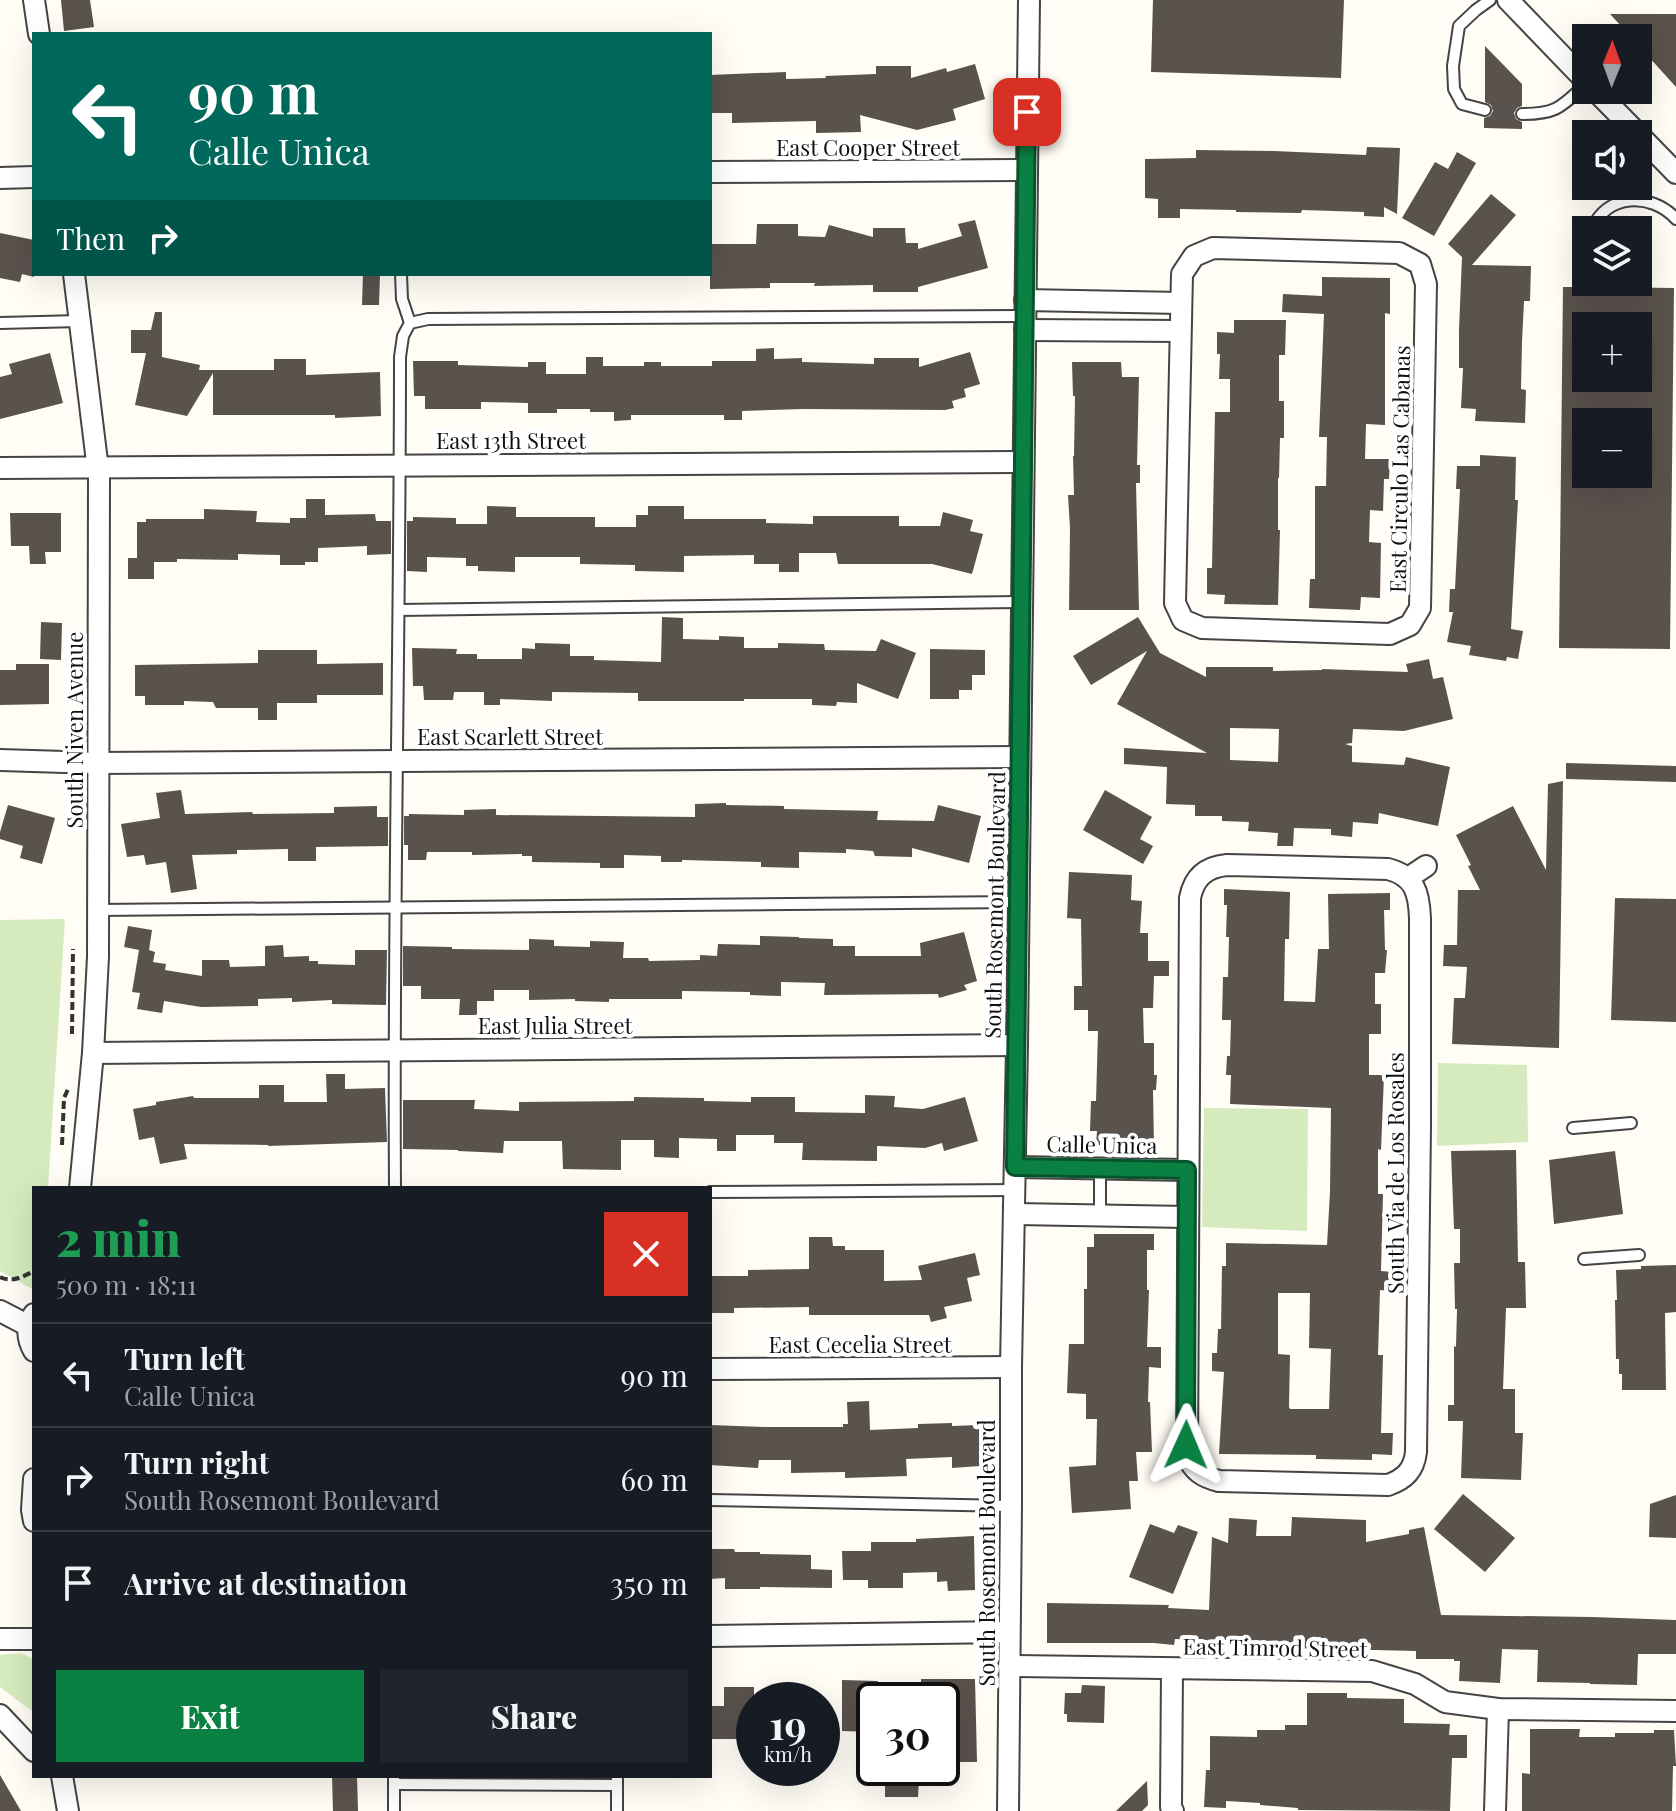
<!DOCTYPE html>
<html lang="en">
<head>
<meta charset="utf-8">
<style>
  body { margin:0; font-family:"Playfair Display",serif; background:#20242c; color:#f1f3f6; height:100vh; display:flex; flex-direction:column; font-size:30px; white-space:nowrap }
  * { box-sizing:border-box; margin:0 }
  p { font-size:26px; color:#9ea1a6 }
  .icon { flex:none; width:44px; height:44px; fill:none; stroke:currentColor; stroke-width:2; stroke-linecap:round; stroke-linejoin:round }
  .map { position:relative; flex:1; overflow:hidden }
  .panel { position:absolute; left:32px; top:1186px; width:680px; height:592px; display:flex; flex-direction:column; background:#171b24; border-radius:0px; box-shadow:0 8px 32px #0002 }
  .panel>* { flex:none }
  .hud { position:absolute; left:32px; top:32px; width:680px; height:244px; border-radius:0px; box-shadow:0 8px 32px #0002; background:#00695c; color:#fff; overflow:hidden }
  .needle { width:52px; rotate:1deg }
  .buttons { position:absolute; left:1572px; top:24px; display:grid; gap:16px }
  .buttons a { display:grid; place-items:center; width:80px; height:80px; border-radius:0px; background:#171b24; box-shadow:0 8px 32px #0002; font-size:40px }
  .speed { position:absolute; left:736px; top:1682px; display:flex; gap:16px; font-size:40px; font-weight:700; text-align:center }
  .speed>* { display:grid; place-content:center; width:104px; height:104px; border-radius:50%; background:#171b24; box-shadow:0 8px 32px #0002; line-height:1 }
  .speed small { font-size:20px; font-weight:400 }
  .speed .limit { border:4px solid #111; border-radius:12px; background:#fff; color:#111 }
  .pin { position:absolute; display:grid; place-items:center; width:68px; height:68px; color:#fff; margin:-34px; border-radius:16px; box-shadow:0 4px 12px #0006 }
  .me { position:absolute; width:88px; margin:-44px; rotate:1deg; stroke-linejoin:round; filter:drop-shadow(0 0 6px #0008) }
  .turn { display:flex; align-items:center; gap:28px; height:168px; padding:0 24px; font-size:36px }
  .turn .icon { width:104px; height:104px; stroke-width:2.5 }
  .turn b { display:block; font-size:56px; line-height:68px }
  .then { display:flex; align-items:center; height:76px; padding:0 24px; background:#0003; gap:16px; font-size:30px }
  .round { display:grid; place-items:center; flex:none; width:84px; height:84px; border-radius:0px; background:#20242c }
  .head { display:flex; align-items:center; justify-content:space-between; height:136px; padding:0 24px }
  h1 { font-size:48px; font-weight:800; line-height:60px; color:#1e9e55 }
  .action { display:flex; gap:16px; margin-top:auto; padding:16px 24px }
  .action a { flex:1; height:92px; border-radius:0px; background:#0b8043; color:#fff; font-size:32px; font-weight:800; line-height:92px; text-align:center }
  .action a+a { background:#20242c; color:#f1f3f6 }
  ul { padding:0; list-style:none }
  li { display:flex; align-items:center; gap:24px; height:104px; padding:0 24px; border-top:2px solid #363941 }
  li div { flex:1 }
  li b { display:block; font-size:30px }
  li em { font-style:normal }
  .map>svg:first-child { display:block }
</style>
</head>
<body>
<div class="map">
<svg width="1676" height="1811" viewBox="0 0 1676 1811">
  <rect width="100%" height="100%" fill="#fffdf5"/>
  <!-- green -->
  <g fill="#d5ebbd">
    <path d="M65 919 48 1188H34V1290L0 1271V920Z"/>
    <path d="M1438 1063 1527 1065 1528 1142 1437 1146Z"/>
    <path d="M1204 1108 1308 1109 1307 1231 1202 1227Z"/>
    <path d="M21 1653 34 1660V1711L30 1710 0 1687V1655Z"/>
  </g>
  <!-- building -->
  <g fill="#5a524d" fill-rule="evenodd">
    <path d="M61 0H90L94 27 64 31Z"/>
    <path d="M1153 0H1344L1341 78 1151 72Z"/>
    <path d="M1610 14H1676V87L1638 45V38H1632Z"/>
    <path d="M1485 46 1522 84V106L1517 108 1514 113 1516 119 1522 122V129L1484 128V118L1490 116 1493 111 1491 105 1485 102Z"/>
    <path d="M975 64 985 99 953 109 956 120 917 130 860 115 861 132 816 133V121L732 123V113H710V75L786 72V79L826 78 825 76 876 74V66H911V78L946 68 947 72Z"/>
    <path d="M1367 147 1400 148 1397 214 1384 207V217L1364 216V212L1302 210 1301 213 1236 212V210L1180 209V218H1158V199L1145 198V159L1196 158V150L1274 151 1366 155Z"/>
    <path d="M1457 152 1476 163 1434 236 1402 218 1435 162 1448 169Z"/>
    <path d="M1491 194 1516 215 1472 265 1531 266 1530 301H1524L1522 342 1521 389 1526 390 1525 423 1475 421 1476 409 1461 408 1463 368H1459V330L1462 257 1448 244Z"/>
    <path d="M975 220 988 268 918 287V292H873V285L814 286 815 283H770V288L710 289V244H756L757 224H798V236L825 237 829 225 873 237V228H905L906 243H918V249L962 236 958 224Z"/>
    <path d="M0 233 34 240V277L22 274 20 282 0 278Z"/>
    <path d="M363 274H380L379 305H362Z"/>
    <path d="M1322 277 1390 278V314L1385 313V425L1366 424 1365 459H1390L1389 479H1384L1383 511 1370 510 1369 542 1381 543 1380 598 1361 597 1360 610 1309 608 1310 579H1315V486H1326L1327 437H1319L1324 314 1282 312 1283 294 1322 296Z"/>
    <path d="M1563 287H1581L1583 292 1588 295 1594 293 1597 287 1674 288 1670 649 1559 648ZM1586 326H1638V378H1586ZM1586 422H1638V474H1586Z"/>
    <path d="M155 312H162V357L200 365 199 370H274V359H306V375L380 372 381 416 335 418V415H213V373L187 416 135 405 146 353H131V330H151Z"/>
    <path d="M1234 320H1286L1285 355H1279V401H1284V438H1280L1279 478H1278V530H1280L1278 605 1224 604 1225 595 1207 594V568H1212L1215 412H1230V379H1219L1220 354H1217V332L1234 333Z"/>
    <path d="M774 348V359L802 358V362L874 364V358H919V367L970 352 980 384 964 389 966 397 952 401 954 408 945 410 803 409 742 411V420H724V415H631V420L614 421V412H590V409H557V413H528V403L481 402V409H425V396H414L413 361H458V365L528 367V362H546V374H586V357H603V366H644V362H661V366H712V361H756V349Z"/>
    <path d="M50 353 63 403 0 419V377L12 374 9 364Z"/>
    <path d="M1072 362H1121L1122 377H1139L1137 465H1140V483H1136L1139 610H1069L1070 528 1068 495H1074L1073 456H1074L1075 396H1073Z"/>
    <path d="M1480 455 1516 457 1515 500H1518L1511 629 1523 631 1518 659 1507 657 1506 661 1469 655 1471 646 1447 642 1453 612H1449L1450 589H1455L1460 489H1456L1457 466H1480Z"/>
    <path d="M306 499H325V515L375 514 376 521H391V554L367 555V546L318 548V562H305V565H280V555L238 554V560L177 559V562H154V579H128V558H137V522H146V519H204V509L257 511 256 522 290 523V518H306Z"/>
    <path d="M487 506 516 507V517H595V527H636V515H648V506H684V519H766V523L813 524V516H899V526H940L943 512 973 520 970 531 983 534 972 574 932 564H838L836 553H799V572H779V564H754V555L684 556V572L635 571V565L580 564V557H515V572L478 571V566H466V558L427 557V572L407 571V521H413V517L456 518V524H487Z"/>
    <path d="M10 513H61V552H45L46 564H30L29 546H11Z"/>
    <path d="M662 617 683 618V639L719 640V636L744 637V648H778V643L819 644H824L825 650 876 651 881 639 916 653 898 699 857 683V703L837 702 836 706 812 705V699H744V701H638V693L552 692V701L500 699V705H484V692H454L453 700H424L423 686H413L412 648 457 649 456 654H477V659H522V648L535 649V643L570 644V656H594V660L661 662Z"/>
    <path d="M1138 617 1160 653 1206 677V667H1273V671L1322 670V669L1408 672 1406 664 1429 659 1433 679 1443 677 1453 719 1404 731 1353 729 1352 743 1345 744 1352 746V762L1404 765 1406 757 1450 767 1438 826 1379 813 1378 824 1353 822 1352 837 1331 835V829L1294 828 1293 846H1277L1278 833 1248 831 1249 822 1222 821V816H1195V805L1166 804 1167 767 1124 764V748L1207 753 1117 704 1147 651 1091 685 1073 656ZM1230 728 1279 729 1278 762 1230 760Z"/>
    <path d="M41 622 62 623 61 660 40 659Z"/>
    <path d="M930 649 985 650V675H972V690H959V699H930Z"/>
    <path d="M258 650H317V664L383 663V695H317V703H277V720H258V708H216L213 702 184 701V705H145V696H135V665L258 663Z"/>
    <path d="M16 664H49V704L0 705V670H16Z"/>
    <path d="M1566 763 1676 766V782L1566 779Z"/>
    <path d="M1563 781 1559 1048 1452 1044 1454 998H1465L1467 967 1443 966 1444 945H1457L1458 890H1480L1468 866 1471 865 1456 835 1513 806 1546 870 1548 784Z"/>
    <path d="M181 790 185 814 252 812 253 814 334 813V807L377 806V817H388V846L316 847V861H288V849L237 850V854L192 855 197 889 171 893 166 862 146 865 144 855 127 857 121 824 160 818 156 793Z"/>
    <path d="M1105 790 1152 817 1140 839 1153 846 1143 864 1083 830Z"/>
    <path d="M726 803V805L784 806V809L878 811 877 820 934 821 938 805 981 816 969 863 912 848V857L875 856 873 851 846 849V853L799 852V868L761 867V862L682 860V862H661V856L624 855V868H600V863L532 862V856H522V854L472 855V852H427L426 860H408V845H404V816H409V814L464 815V810L496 809V815L695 817V804Z"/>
    <path d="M8 805 55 818 42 864 20 858 23 846 0 839V832Z"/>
    <path d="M1069 872 1132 875 1131 900 1142 901 1140 933H1148V961H1169V976H1154L1153 1008H1143L1144 1043H1154V1075H1157L1156 1090H1153L1154 1147 1096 1145 1097 1131H1090L1091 1101H1096L1098 1031H1088V1010H1074V986H1082L1081 919 1067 918Z"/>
    <path d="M1224 889 1290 892 1289 939H1285L1284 1001 1315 1002 1318 949H1329L1328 894 1390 893V910H1384L1385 950H1387L1385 973H1375V1004H1381V1034H1369V1075H1384L1381 1150 1378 1149V1194H1383L1381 1271 1393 1272 1392 1291 1380 1290 1378 1355H1383L1381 1433H1393L1392 1455 1372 1454V1460L1316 1459V1455L1219 1454 1224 1372 1212 1371V1353H1217L1218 1329H1221L1222 1266H1226V1243L1327 1245 1330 1192 1331 1108 1230 1104 1231 1075H1226L1227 1056H1230L1231 1020H1222L1223 977H1228L1229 937H1226L1227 905H1224ZM1278 1293H1310L1309 1348 1331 1349 1329 1409H1290L1289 1407 1290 1355 1278 1354Z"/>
    <path d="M1615 898 1676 899V1022L1611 1020Z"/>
    <path d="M128 926 152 930 149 950 155 952 153 962 166 964 165 970 202 976V960H229L230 967 265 966V946L283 945 284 957 309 956V961H318V964L355 965V950H387L386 1005 332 1004V1000L292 1002V998L258 999V1006L201 1007 164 1001 162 1013 137 1009 140 993 132 992 139 950 124 947Z"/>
    <path d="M964 932 977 981 964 985 967 990 939 998 938 994 824 995 825 983 781 982V996L750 995V992L682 991V999H609V1002L575 1001V999L529 1000V990H494V1001H477V1015H459L460 999H421V986H403V946L452 947V949L529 950V939L554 940V946L590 947V941L624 942 623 958H648L649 961 700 960V955L717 956 718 944 760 945V936L799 937V938L833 939V946H855V956H921L920 943Z"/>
    <path d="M326 1074H345V1089L385 1088 387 1142 268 1146V1145L184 1144 187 1159 160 1164 154 1137 139 1140 133 1109 156 1105V1102L193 1096 194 1098H259V1085H284V1102H327Z"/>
    <path d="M865 1095 895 1096 894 1107 923 1109 965 1097 978 1141 944 1151 942 1143 925 1148 877 1146V1161L802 1160 803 1143H774V1135H736V1151H717V1139L679 1138V1158L654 1157V1140H621V1170L563 1169 562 1141H504L503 1153 458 1151V1150L403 1149V1100H475L474 1109 519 1111V1102L634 1101V1097L704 1098V1101L751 1102V1097H795V1112L865 1113Z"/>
    <path d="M1516 1150 1518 1262H1525L1526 1308H1506L1503 1389H1515V1433H1523L1521 1480 1461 1478 1463 1421H1448V1405H1454V1346L1456 1347 1457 1309H1455L1454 1263H1460V1229H1454L1451 1151Z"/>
    <path d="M1615 1151 1623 1214 1554 1224 1549 1160Z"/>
    <path d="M1094 1234H1154V1250H1147V1290H1149L1147 1347H1161V1368L1149 1367 1148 1402H1150L1152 1452H1136L1138 1481H1129L1131 1509 1072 1513 1069 1467 1096 1465 1097 1419H1086V1394L1067 1393 1069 1344H1084V1289H1087V1247H1094Z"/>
    <path d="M809 1237H832L833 1246H845V1250H884V1281L922 1280 918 1266 975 1253 980 1275 967 1278 972 1301 944 1307 947 1318 931 1322 929 1315H809V1307L734 1308V1313H710V1276H748V1270L809 1269Z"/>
    <path d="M1676 1265V1312L1665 1313 1666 1390H1622V1374H1619V1359H1616L1615 1300H1617L1616 1270 1641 1269V1266Z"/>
    <path d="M869 1401 870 1430 918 1428V1424L952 1423V1426L979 1425 980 1466 952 1468V1457L906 1459 907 1476 845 1478V1472L791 1473V1460H759L758 1468 710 1465V1425L765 1427H843V1424H848L847 1402Z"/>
    <path d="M1463 1494 1515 1538 1485 1572 1434 1529Z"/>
    <path d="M1676 1495V1538L1649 1537 1650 1504Z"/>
    <path d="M1292 1517 1366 1520V1542L1409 1534V1530L1424 1527 1441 1615 1592 1617 1676 1620V1654H1638L1637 1685 1590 1684V1683L1537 1682 1538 1650 1502 1649 1500 1683 1459 1681 1460 1661H1454V1659H1416V1651L1247 1647V1644L1207 1643V1640L1175 1639 1174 1645 1154 1643H1047V1603L1169 1605 1168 1608 1209 1610 1212 1537 1228 1543 1229 1518 1257 1520 1256 1536H1291Z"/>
    <path d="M1150 1524 1174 1533 1178 1525 1198 1532 1173 1594 1129 1577Z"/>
    <path d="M974 1536 975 1590 948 1591 947 1581 937 1582V1572L903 1573V1588H868V1580H843L842 1551H871V1542H916V1539Z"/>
    <path d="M710 1549H734L735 1552H760V1554L811 1555V1569L832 1570V1588L760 1587V1589H725V1578L710 1579Z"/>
    <path d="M921 1679H975L977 1762H948L947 1732H942V1700H874V1732L842 1731V1680L878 1681V1684H921Z"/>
    <path d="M1082 1685 1105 1686 1104 1723 1067 1722V1714H1064L1065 1693H1081Z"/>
    <path d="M724 1687H754V1739H710V1706H724Z"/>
    <path d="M1307 1693H1347V1698L1404 1699V1723L1450 1724 1449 1735H1467V1758H1452L1450 1811 1298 1810V1808L1260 1805V1803L1226 1801V1808L1204 1807 1206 1770H1210V1736L1257 1737V1730H1285V1725H1307Z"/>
    <path d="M1530 1729H1580L1579 1737H1615V1733H1654V1730H1674L1676 1766H1673L1672 1811H1522V1773L1530 1774Z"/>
    <path d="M0 1775 21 1811H0Z"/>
    <path d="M332 1776H357L358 1811H333Z"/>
    <path d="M885 1779H919L918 1797H885Z"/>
    <path d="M1147 1781 1148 1805 1142 1811H1116Z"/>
  </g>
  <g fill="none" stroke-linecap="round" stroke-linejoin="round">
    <!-- service casing -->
    <g stroke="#444" stroke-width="14">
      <g id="service">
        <path d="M1485 110 1462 104 1454 89 1453 66 1459 26 1476 10 1490 0"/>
        <path d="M1522 114C1557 114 1561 107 1586 84"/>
        <path d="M1592 230C1605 193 1652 192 1676 219"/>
        <path d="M401 274 402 299 410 323"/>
        <path d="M1589 287 1590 282"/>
        <path d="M0 323 80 321"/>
        <path d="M399 610 1022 602"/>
        <path d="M97 910 1018 902"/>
        <path d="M1573 1128 1631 1123"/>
        <path d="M1100 1168V1216"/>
        <path d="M395 1188C393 911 400 634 400 357L403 336 410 323 428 319 1025 316"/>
        <path d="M710 1192 1015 1190"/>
        <path d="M1584 1259 1639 1255"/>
        <path d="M710 1500 1011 1506"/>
        <path d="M394 1784 617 1785"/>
        <path d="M394 1811V1776"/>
        <path d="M617 1811V1776"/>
      </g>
    </g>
    <!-- minor casing -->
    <g stroke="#444" stroke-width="24">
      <g id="minor">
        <path d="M34 0 39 34"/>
        <path d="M1508 0 1586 81"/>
        <path d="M1595 90 1676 173"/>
        <path d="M710 172 1027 170"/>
        <path d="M0 178 34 177"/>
        <path d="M1213 248 1399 253 1420 264 1426 284 1420 608 1410 625 1390 634 1202 628 1183 620 1175 603 1182 274 1194 256Z"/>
        <path d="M74 274 99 478 98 957 93 1053 80 1188"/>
        <path d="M1025 300 1181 303"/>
        <path d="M1025 330 1180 331"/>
        <path d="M0 468 1023 462"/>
        <path d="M0 760 97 763 1020 757"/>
        <path d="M1227 865 1388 869C1415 876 1419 893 1420 918V1127L1416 1452C1414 1470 1405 1479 1388 1485L1219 1481C1203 1477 1193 1471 1187 1455L1190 898C1194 877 1206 867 1227 865Z"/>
        <path d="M1408 878 1426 866"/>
        <path d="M93 1053 1017 1045"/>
        <path d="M1015 1167 1187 1170"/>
        <path d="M1015 1214 1187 1217"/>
        <path d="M0 1311 29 1326"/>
        <path d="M34 1314C26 1326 27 1339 34 1351"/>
        <path d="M710 1369 1011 1367"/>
        <path d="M34 1479 32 1510 34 1521"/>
        <path d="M710 1636 1009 1632"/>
        <path d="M0 1639H34"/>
        <path d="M1009 1666 1372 1671 1415 1684 1445 1702 1498 1709 1676 1711"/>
        <path d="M1172 1669 1171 1807 1173 1811"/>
        <path d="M0 1715 34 1751"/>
        <path d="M62 1776 68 1811"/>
        <path d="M1008 1811 1011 1506V1367L1017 1045 1029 0"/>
        <path d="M1495 1811 1498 1709"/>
      </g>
    </g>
    <!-- path -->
    <g stroke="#333" stroke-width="4" stroke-dasharray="8 4" stroke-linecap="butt">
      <path d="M72 1034 73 949"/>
      <path d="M62 1145 64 1098 69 1087"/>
      <path d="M0 1277C12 1283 22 1277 34 1271"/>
    </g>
    <!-- service -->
    <use href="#service" stroke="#fff" stroke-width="10"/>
    <!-- minor -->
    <use href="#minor" stroke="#fff" stroke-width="20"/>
  </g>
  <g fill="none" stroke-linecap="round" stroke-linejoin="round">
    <!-- route casing -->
    <g stroke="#07532c" stroke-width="20">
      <path id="route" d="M1027 112 1015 1167 1187 1170 1186 1445"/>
    </g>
    <!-- route -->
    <use href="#route" stroke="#0b8043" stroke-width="14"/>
  </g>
  <g text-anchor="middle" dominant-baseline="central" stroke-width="8" stroke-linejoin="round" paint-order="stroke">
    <!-- street labels -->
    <g font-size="22" fill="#111" stroke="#fff">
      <text x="868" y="147">East Cooper Street</text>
      <text x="511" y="440">East 13th Street</text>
      <text transform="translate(1399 469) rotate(-89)">East Circulo Las Cabanas</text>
      <text transform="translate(74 730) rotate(-90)">South Niven Avenue</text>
      <text x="510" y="736">East Scarlett Street</text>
      <text transform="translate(994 905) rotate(-89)">South Rosemont Boulevard</text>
      <text x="555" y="1025">East Julia Street</text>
      <text transform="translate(1102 1144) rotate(1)">Calle Unica</text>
      <text transform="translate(1395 1173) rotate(-90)">South Via de Los Rosales</text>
      <text x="860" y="1344">East Cecelia Street</text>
      <text transform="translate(986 1553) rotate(-90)">South Rosemont Boulevard</text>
      <text transform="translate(1275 1647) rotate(1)">East Timrod Street</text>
    </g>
  </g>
</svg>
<div class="buttons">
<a><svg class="needle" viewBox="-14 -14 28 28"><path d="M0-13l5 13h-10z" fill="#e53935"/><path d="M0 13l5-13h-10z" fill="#9ea1a6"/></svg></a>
<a><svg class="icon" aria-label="sound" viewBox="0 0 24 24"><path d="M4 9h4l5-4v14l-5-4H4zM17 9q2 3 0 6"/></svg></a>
<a><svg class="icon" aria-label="layers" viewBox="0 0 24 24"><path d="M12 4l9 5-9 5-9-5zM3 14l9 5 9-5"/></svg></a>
<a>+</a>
<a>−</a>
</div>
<div class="speed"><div>19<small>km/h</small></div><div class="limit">30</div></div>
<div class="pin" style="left:1027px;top:112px;background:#d93025"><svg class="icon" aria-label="arrive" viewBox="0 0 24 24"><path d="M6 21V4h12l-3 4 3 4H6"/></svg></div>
<svg class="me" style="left:1186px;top:1445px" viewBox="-20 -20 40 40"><path d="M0-17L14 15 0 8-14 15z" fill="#0b8043" stroke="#fff" stroke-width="4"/></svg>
<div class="hud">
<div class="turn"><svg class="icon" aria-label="left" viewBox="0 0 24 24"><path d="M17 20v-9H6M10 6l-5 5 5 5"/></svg><div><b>90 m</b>Calle Unica</div></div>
<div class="then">Then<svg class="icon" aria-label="right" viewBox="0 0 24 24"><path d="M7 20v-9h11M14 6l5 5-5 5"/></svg></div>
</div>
<section class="panel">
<div class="head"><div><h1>2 min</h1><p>500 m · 18:11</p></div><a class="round" style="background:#d93025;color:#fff"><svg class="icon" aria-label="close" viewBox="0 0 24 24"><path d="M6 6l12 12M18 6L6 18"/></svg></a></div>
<ul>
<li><svg class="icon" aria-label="left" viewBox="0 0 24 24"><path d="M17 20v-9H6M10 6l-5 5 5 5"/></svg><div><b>Turn left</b><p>Calle Unica</p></div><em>90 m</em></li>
<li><svg class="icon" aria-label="right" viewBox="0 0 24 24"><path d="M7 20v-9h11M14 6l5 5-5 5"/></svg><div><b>Turn right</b><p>South Rosemont Boulevard</p></div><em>60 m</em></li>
<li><svg class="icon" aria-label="arrive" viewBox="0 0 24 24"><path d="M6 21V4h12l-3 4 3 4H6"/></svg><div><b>Arrive at destination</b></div><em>350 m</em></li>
</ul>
<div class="action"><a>Exit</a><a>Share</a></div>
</section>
</div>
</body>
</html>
